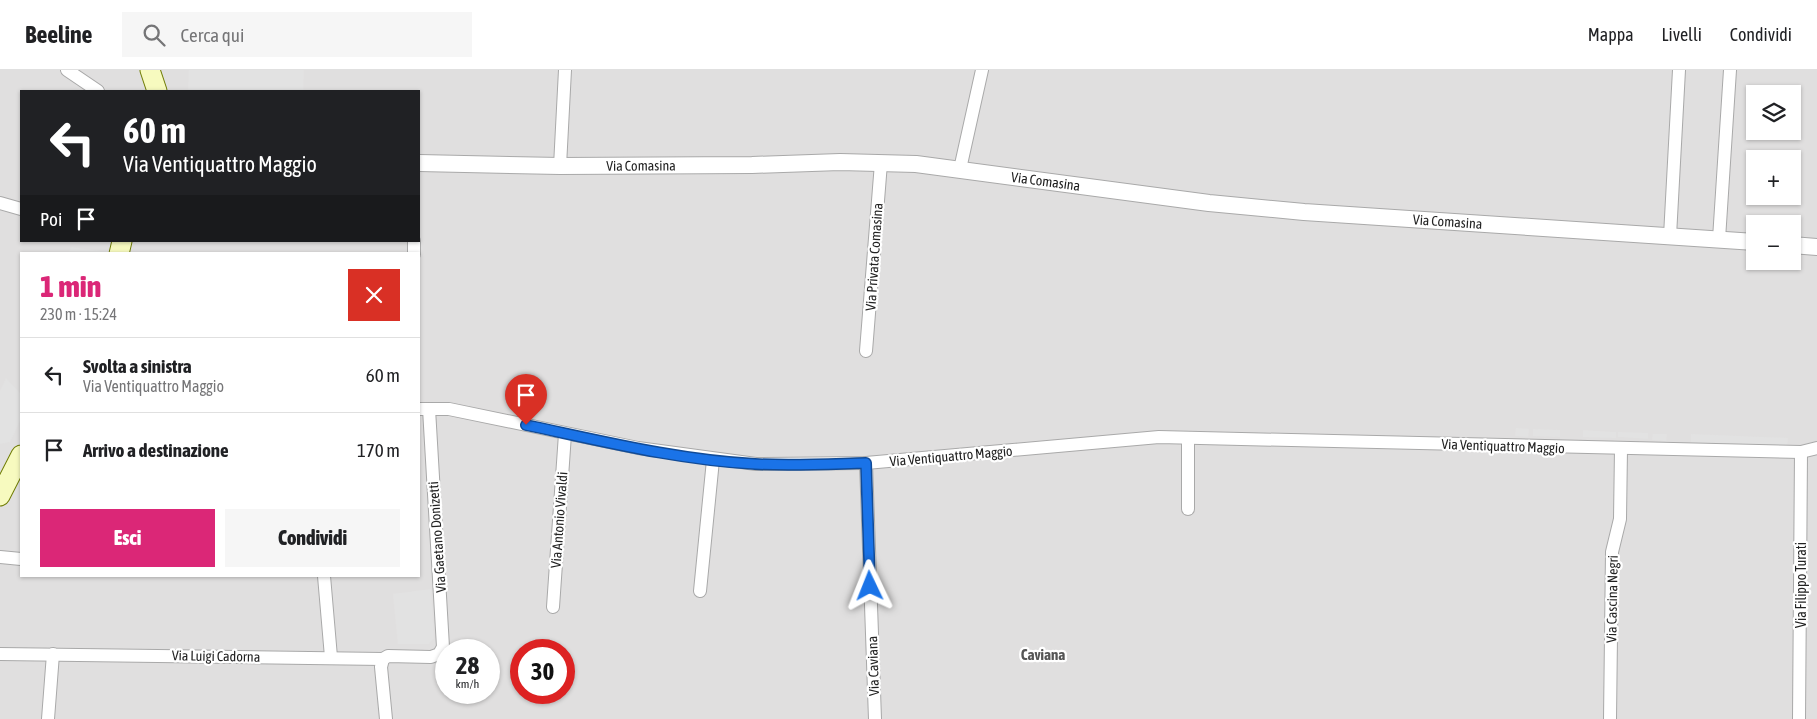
<!DOCTYPE html>
<html lang="it">
<head>
<meta charset="utf-8">
<style>
  body { margin:0; font-family:"Asap Condensed",sans-serif; background:#f6f6f6; color:#202124; height:100vh; display:flex; flex-direction:column; font-size:19px; white-space:nowrap }
  * { box-sizing:border-box; margin:0 }
  p { font-size:16px; color:#757577 }
  .icon { flex:none; width:28px; height:28px; fill:none; stroke:currentColor; stroke-width:2; stroke-linecap:round; stroke-linejoin:round }
  .map { position:relative; flex:1; overflow:hidden }
  .drawer { position:absolute; left:20px; top:182px; width:400px; height:325px; display:flex; flex-direction:column; background:#fff; border-radius:0px; box-shadow:0 1px 4px #0004 }
  .drawer>* { flex:none }
  .banner { position:absolute; left:20px; top:20px; width:400px; height:152px; border-radius:0px; box-shadow:0 1px 4px #0004; background:#202124; color:#fff; overflow:hidden }
  .controls { position:absolute; left:1746px; top:15px; display:grid; gap:10px }
  .controls a { display:grid; place-items:center; width:55px; height:55px; border-radius:0px; background:#fff; box-shadow:0 1px 4px #0004; font-size:25px }
  .speed { position:absolute; left:435px; top:569px; display:flex; gap:10px; font-size:25px; font-weight:700; text-align:center }
  .speed>* { display:grid; place-content:center; width:65px; height:65px; border-radius:50%; background:#fff; box-shadow:0 1px 4px #0004; line-height:1 }
  .speed small { font-size:12px; font-weight:400 }
  .speed .limit { border:8px solid #d22; background:#fff; color:#111 }
  .pin { position:absolute; display:grid; place-items:center; width:42px; height:42px; color:#fff; margin:-51px -21px; border-radius:50% 50% 50% 0; rotate:-45deg; box-shadow:0 0 5px #0007 }
  .pin .icon { rotate:45deg }
  .me { position:absolute; width:55px; margin:-28px; rotate:358deg; stroke-linejoin:round; filter:drop-shadow(0 0 4px #0008) }
  .turn { display:flex; align-items:center; gap:18px; height:105px; padding:0 20px; font-size:22px }
  .turn .icon { width:65px; height:65px; stroke-width:2.5 }
  .turn b { display:block; font-size:35px; line-height:42px }
  .then { display:flex; align-items:center; height:48px; padding:0 20px; background:#0003; gap:10px; font-size:19px }
  .round { display:grid; place-items:center; flex:none; width:52px; height:52px; border-radius:0px; background:#f6f6f6 }
  .overview { display:flex; align-items:center; justify-content:space-between; height:85px; padding:0 20px }
  h1 { font-size:30px; font-weight:800; line-height:38px; color:#db2777 }
  .button { display:flex; gap:10px; margin-top:auto; padding:10px 20px }
  .button a { flex:1; height:58px; border-radius:0px; background:#db2777; color:#fff; font-size:20px; font-weight:800; line-height:58px; text-align:center }
  .button a+a { background:#f6f6f6; color:#202124 }
  ul { padding:0; list-style:none }
  li { display:flex; align-items:center; gap:15px; height:75px; padding:0 20px; border-top:1px solid #e0e0e0 }
  li div { flex:1 }
  li b { display:block; font-size:19px }
  li em { font-style:normal }
  header { display:flex; align-items:center; gap:30px; box-sizing:border-box; height:70px; padding:0 25px; background:#fff; border-bottom:1px solid #e0e0e0 }
  header strong { font-size:24px }
  nav { display:flex; gap:28px; margin-inline-start:auto; font-size:18px }
  .search { width:350px; height:45px; background:#f6f6f6; display:flex; align-items:center; gap:12px; box-sizing:border-box; padding:0 18px; border-radius:0px; color:#757577; font-size:19px }
  .map>svg:first-child { display:block }
</style>
</head>
<body>
<header>
<strong>Beeline</strong>
<div class="search"><svg class="icon" aria-label="search" viewBox="0 0 24 24"><circle cx="10" cy="10" r="6"/><path d="M15 15l6 6"/></svg>Cerca qui</div>
<nav><a>Mappa</a><a>Livelli</a><a>Condividi</a></nav>
</header>
<div class="map">
<svg width="1817" height="649" viewBox="0 0 1817 649">
  <rect width="100%" height="100%" fill="#f2efe9"/>
  <!-- residential -->
  <path fill="#e0dfdf" fill-rule="evenodd" d="M0 0H1817V649H0ZM21 21H419V171H21ZM1755 24H1792V61H1755ZM1755 89H1792V126H1755ZM1755 154H1792V191H1755ZM21 184H419V506H21ZM446 580H489V622H446ZM521 580H564V622H521Z"/>
  <!-- parking -->
  <g fill="#e2e2e2">
    <path d="M189 0H304L303 21H188Z"/>
    <path d="M71 177 107 182 68 184Z"/>
    <path d="M6 308 21 324V349L10 372 0 374V321Z"/>
    <path d="M1516 358 1529 359 1528 367 1515 366Z"/>
    <path d="M1533 359 1560 360V367L1533 366Z"/>
    <path d="M1583 360 1616 362V368L1583 367Z"/>
    <path d="M1618 362 1648 363V369L1618 367Z"/>
    <path d="M1653 364H1667L1666 371 1652 370Z"/>
    <path d="M1691 364 1788 368 1787 376 1691 372Z"/>
    <path d="M431 519 434 568 429 574H398L393 524Z"/>
  </g>
  <g fill="none" stroke-linecap="round" stroke-linejoin="round">
    <!-- minor casing -->
    <g stroke="#a9a9a9" stroke-width="14">
      <g id="minor">
        <path d="M67 0 98 21"/>
        <path d="M560 96 565 0"/>
        <path d="M960 99 982 0"/>
        <path d="M0 133 21 139"/>
        <path d="M1670 166 1679 0"/>
        <path d="M1719 169 1730 0"/>
        <path d="M414 184V171"/>
        <path d="M866 281 881 93"/>
        <path d="M419 339H449L638 378 756 394 866 393 1159 367 1801 382 1817 378"/>
        <path d="M1188 368V439"/>
        <path d="M866 393 875 649"/>
        <path d="M0 487 21 489"/>
        <path d="M324 506 331 587"/>
        <path d="M700 521 713 390"/>
        <path d="M553 537 565 364"/>
        <path d="M0 584 383 589 388 586 431 587 439 584 443 577 429 339"/>
        <path d="M383 589 381 597 386 649"/>
        <path d="M48 649 53 584"/>
        <path d="M1610 649 1612 482 1620 449 1621 379"/>
        <path d="M1799 649 1801 382"/>
      </g>
    </g>
    <!-- tertiary casing -->
    <g stroke="#a9a9a9" stroke-width="18">
      <g id="tertiary">
        <path id="s1" d="M419 93 560 96 752 95 840 92 916 94 1209 133 1304 142 1755 172"/>
        <path d="M1792 175 1817 177"/>
      </g>
    </g>
    <!-- secondary casing -->
    <g stroke="#707d05" stroke-width="21">
      <g id="secondary">
        <path d="M150 0 157 21"/>
        <path d="M119 184 122 171"/>
        <path d="M0 426 21 385"/>
      </g>
    </g>
    <!-- minor -->
    <use href="#minor" stroke="#fff" stroke-width="12"/>
    <!-- tertiary -->
    <use href="#tertiary" stroke="#fff" stroke-width="16"/>
    <!-- secondary -->
    <use href="#secondary" stroke="#f7fabf" stroke-width="19"/>
  </g>
  <g fill="none" stroke-linecap="round" stroke-linejoin="round">
    <!-- route casing -->
    <g stroke="#114b97" stroke-width="12">
      <path id="route" d="M526 355C602 371 678 390 755 394 792 396 829 394 866 393L870 516"/>
    </g>
    <!-- route -->
    <use href="#route" stroke="#1a73e8" stroke-width="9"/>
  </g>
  <g text-anchor="middle" dominant-baseline="central" stroke-width="4.5" stroke-linejoin="round" paint-order="stroke">
    <!-- street labels -->
    <g font-size="14" fill="#222" stroke="#fff">
      <text stroke="none"><textPath href="#s1" startOffset="222">Via Comasina</textPath></text>
      <text stroke="none"><textPath href="#s1" startOffset="628">Via Comasina</textPath></text>
      <text stroke="none"><textPath href="#s1" startOffset="1032">Via Comasina</textPath></text>
      <text transform="translate(874 187) rotate(-86)">Via Privata Comasina</text>
      <text transform="translate(1503 376) rotate(2)">Via Ventiquattro Maggio</text>
      <text transform="translate(951 386) rotate(-5)">Via Ventiquattro Maggio</text>
      <text transform="translate(559 450) rotate(-86)">Via Antonio Vivaldi</text>
      <text transform="translate(437 467) rotate(-94)">Via Gaetano Donizetti</text>
      <text transform="translate(1801 515) rotate(-90)">Via Filippo Turati</text>
      <text transform="translate(1612 529) rotate(-89)">Via Cascina Negri</text>
      <text transform="translate(216 586) rotate(1)">Via Luigi Cadorna</text>
      <text transform="translate(873 596) rotate(-92)">Via Caviana</text>
    </g>
    <!-- neighbourhood labels -->
    <g font-size="15" font-weight="bold" fill="#555" stroke="#fff">
      <text x="1043" y="584">Caviana</text>
    </g>
  </g>
</svg>
<div class="controls">
<a><svg class="icon" aria-label="layers" viewBox="0 0 24 24"><path d="M12 4l9 5-9 5-9-5zM3 14l9 5 9-5"/></svg></a>
<a>+</a>
<a>−</a>
</div>
<div class="speed"><div>28<small>km/h</small></div><div class="limit">30</div></div>
<div class="pin" style="left:526px;top:355px;background:#d93025"><svg class="icon" aria-label="arrive" viewBox="0 0 24 24"><path d="M6 21V4h12l-3 4 3 4H6"/></svg></div>
<svg class="me" style="left:870px;top:516px" viewBox="-20 -20 40 40"><path d="M0-17L14 15 0 8-14 15z" fill="#1a73e8" stroke="#fff" stroke-width="4"/></svg>
<div class="banner">
<div class="turn"><svg class="icon" aria-label="left" viewBox="0 0 24 24"><path d="M17 20v-9H6M10 6l-5 5 5 5"/></svg><div><b>60 m</b>Via Ventiquattro Maggio</div></div>
<div class="then">Poi<svg class="icon" aria-label="arrive" viewBox="0 0 24 24"><path d="M6 21V4h12l-3 4 3 4H6"/></svg></div>
</div>
<section class="drawer">
<div class="overview"><div><h1>1 min</h1><p>230 m · 15:24</p></div><a class="round" style="background:#d93025;color:#fff"><svg class="icon" aria-label="close" viewBox="0 0 24 24"><path d="M6 6l12 12M18 6L6 18"/></svg></a></div>
<ul>
<li><svg class="icon" aria-label="left" viewBox="0 0 24 24"><path d="M17 20v-9H6M10 6l-5 5 5 5"/></svg><div><b>Svolta a sinistra</b><p>Via Ventiquattro Maggio</p></div><em>60 m</em></li>
<li><svg class="icon" aria-label="arrive" viewBox="0 0 24 24"><path d="M6 21V4h12l-3 4 3 4H6"/></svg><div><b>Arrivo a destinazione</b></div><em>170 m</em></li>
</ul>
<div class="button"><a>Esci</a><a>Condividi</a></div>
</section>
</div>
</body>
</html>
